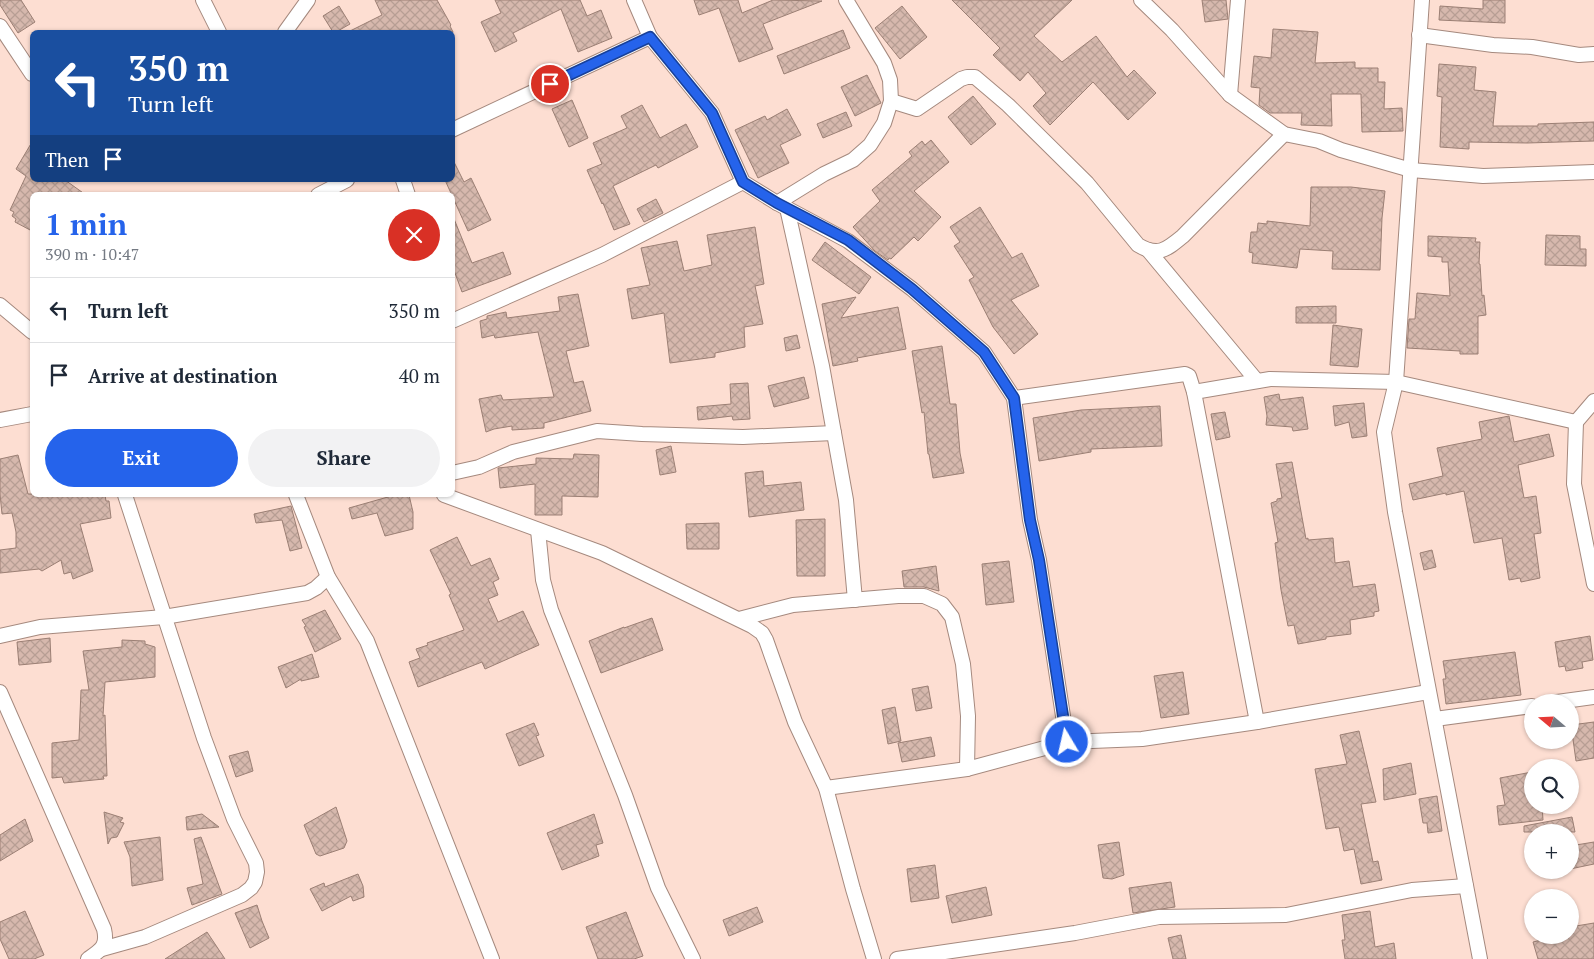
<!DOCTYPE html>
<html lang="en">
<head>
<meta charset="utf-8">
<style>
  body { margin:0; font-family:"PT Serif",serif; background:#f2f2f3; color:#1f2937; height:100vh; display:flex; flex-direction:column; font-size:19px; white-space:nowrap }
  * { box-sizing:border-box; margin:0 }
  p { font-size:16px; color:#747a83 }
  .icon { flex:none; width:28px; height:28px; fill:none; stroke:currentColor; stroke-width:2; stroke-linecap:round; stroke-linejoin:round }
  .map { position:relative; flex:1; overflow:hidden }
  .drawer { position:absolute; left:30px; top:192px; width:425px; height:305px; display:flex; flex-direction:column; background:#fff; border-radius:8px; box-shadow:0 1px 4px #0004 }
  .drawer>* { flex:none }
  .hud { position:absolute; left:30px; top:30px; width:425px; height:152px; border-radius:8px; box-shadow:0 1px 4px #0004; background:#1a4fa0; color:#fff; overflow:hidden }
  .needle { width:32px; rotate:289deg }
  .fabs { position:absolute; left:1524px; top:694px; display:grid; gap:10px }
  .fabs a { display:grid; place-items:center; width:55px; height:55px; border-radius:50%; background:#fff; box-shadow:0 1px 4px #0004; font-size:25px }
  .pin { position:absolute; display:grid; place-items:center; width:42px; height:42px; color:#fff; margin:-21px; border:2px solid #fff; border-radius:50%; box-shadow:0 1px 5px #0007 }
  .me { position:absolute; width:55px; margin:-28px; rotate:351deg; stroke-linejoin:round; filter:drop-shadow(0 0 4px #0008) }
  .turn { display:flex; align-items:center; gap:18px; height:105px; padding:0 15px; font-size:22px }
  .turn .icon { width:65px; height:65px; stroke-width:2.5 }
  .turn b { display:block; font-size:35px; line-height:42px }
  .then { display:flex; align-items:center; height:48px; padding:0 15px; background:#0003; gap:10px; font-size:19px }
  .round { display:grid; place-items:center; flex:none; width:52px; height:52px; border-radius:26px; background:#f2f2f3 }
  .summary { display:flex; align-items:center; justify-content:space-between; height:85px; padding:0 15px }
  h1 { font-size:30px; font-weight:700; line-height:38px; color:#2563eb }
  .button { display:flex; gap:10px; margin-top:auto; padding:10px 15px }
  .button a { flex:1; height:58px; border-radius:30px; background:#2563eb; color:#fff; font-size:20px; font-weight:700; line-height:58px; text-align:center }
  .button a+a { background:#f2f2f3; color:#1f2937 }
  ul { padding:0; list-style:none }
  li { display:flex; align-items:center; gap:15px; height:65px; padding:0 15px; border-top:1px solid #e0e1e3 }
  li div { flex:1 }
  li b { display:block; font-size:19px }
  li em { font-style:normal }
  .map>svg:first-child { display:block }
</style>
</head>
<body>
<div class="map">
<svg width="1594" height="959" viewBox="0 0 1594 959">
  <defs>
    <pattern id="building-cross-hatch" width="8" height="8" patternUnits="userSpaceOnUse" patternTransform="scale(1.25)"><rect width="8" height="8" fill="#d6b8ad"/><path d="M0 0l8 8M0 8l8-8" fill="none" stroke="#b79e94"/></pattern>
  </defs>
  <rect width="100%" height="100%" fill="#fdded2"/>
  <!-- building -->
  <g fill="url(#building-cross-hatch)" stroke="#9b7f74">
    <path d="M0 0H21L35 22 18 33 0 5Z"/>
    <path d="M375 0H437L451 25 450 26 453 32H348L382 15Z"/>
    <path d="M495 0H580L587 16 601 10 612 38 578 52 561 9 513 33 517 41 495 52 481 22 501 13Z"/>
    <path d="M694 0H738L742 13 773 0 822 1 763 24 773 49 739 62 719 8 699 15Z"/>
    <path d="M952 0H1072L1034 36 1062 62 1096 36 1127 77 1134 70 1156 93 1128 120 1093 82 1050 125 1033 106 1046 93 1028 72 1020 81 993 55 1000 48Z"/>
    <path d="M1202 0H1226L1228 19 1205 22Z"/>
    <path d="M1483 0H1505V23L1439 20 1440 6 1483 9Z"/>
    <path d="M339 6 350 24 336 32H333L323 16Z"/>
    <path d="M902 6 927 37 900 59 875 28Z"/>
    <path d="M1273 29 1318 32 1315 63 1355 62V68H1378V82H1385L1384 109 1402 108 1403 131 1362 132 1361 94H1331L1332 126 1301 125 1302 113H1270L1259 105 1260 88 1251 87 1254 56 1271 58Z"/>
    <path d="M843 30 850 48 784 74 777 56Z"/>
    <path d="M1439 64 1476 67 1474 90 1496 92 1493 126H1538V124L1594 122V141L1527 143 1469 142V149L1440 147 1442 97 1437 96Z"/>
    <path d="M867 75 881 103 855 116 841 87Z"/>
    <path d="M973 96 996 124 971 145 948 117Z"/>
    <path d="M572 100 588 138 569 147 552 109Z"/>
    <path d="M642 105 660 138 686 124 698 147 658 168 656 165 613 186 630 224 614 230 603 203 602 204 587 170 602 164 593 143 627 128 621 116Z"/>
    <path d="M787 109 801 135 780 145 789 163 758 178 735 130 765 116 767 120Z"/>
    <path d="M846 112 852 126 823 138 817 124Z"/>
    <path d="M931 140 949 162 914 191 941 217 918 241 914 237 891 259 889 258 888 260 875 251 853 227 880 201 872 190 912 156 909 152 922 141 925 145Z"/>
    <path d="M32 142V180H65L86 195H32V231L15 222 16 219 12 216 14 212 10 210 26 176 16 169Z"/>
    <path d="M452 158 464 182 471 178 491 220 468 231 445 180H452Z"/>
    <path d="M1311 187H1351L1385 191 1382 218 1380 270 1332 269 1333 251 1300 249 1297 268 1252 263 1253 253 1249 252 1251 232H1257L1258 223 1267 224V221L1310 226Z"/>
    <path d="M656 199 663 213 644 222 637 209Z"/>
    <path d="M980 207 1012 258 1022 253 1039 286 1011 300 1038 334 1014 354 993 327 969 280 974 277 954 246 960 242 950 227Z"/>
    <path d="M452 214 472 263 503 252 511 274 462 292 452 265Z"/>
    <path d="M755 227 764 284 755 286 763 324 744 327 745 347 715 353V357L670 363 664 313 632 319 627 289 650 285 641 248 677 241 684 271 712 265 707 235Z"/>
    <path d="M1546 235 1580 236V249H1586V266L1545 265Z"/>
    <path d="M1428 236 1476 238 1475 242H1480L1479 264H1480L1482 296 1484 295 1486 315 1478 316V354H1460V351L1407 348 1409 319H1415L1417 293 1450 296 1448 262H1442V257L1428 256Z"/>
    <path d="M825 242 871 277 859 294 812 260Z"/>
    <path d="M578 294 589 346 566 351 574 383 583 381 591 411 544 423V428L512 430V426L494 429 486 432 479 399 501 395 503 400 554 397 538 332 495 338 494 335 482 338 480 321 487 319V316L506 312 507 318 560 311 558 297Z"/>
    <path d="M856 297 841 318 898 307 906 349 857 358 858 361 833 366 822 304Z"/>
    <path d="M1336 306V323H1296V307Z"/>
    <path d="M1333 325 1362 329 1358 367 1330 365Z"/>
    <path d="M797 335 800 348 786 351 784 338Z"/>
    <path d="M942 346 950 404H956L960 453 964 473 933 478 929 454H928L924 412 922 413 912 351Z"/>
    <path d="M804 377 809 398 774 407 768 386Z"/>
    <path d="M748 383 750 419 733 420 732 416 698 420 697 407 731 404 730 384Z"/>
    <path d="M1279 394 1280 400 1303 397 1308 429 1293 431 1292 427 1266 425 1267 416 1264 397Z"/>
    <path d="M1364 403 1367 436 1352 438 1349 422 1335 426 1333 406Z"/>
    <path d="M1160 406 1162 446 1091 449V452L1039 461 1033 418 1081 410Z"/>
    <path d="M1225 412 1230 437 1216 440 1211 414Z"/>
    <path d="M1509 416 1514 442 1549 434 1554 456 1518 465 1524 498 1536 496 1541 533 1534 534 1540 578 1521 582 1520 578 1509 580 1502 538 1474 543 1464 491 1446 495V493L1413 500 1409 484 1443 476 1437 448 1482 439 1479 422Z"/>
    <path d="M671 446 676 472 660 475 656 450Z"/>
    <path d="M574 454 599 455 598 497 562 496V515H535V484L500 488 498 468 536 464V458L573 459Z"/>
    <path d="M18 455 28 494 105 495 106 501H109L111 518 80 524 93 571 73 579 71 572 64 574 61 560 42 571 39 569 0 573V550L16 548V532L12 513 2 514 0 494V459Z"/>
    <path d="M1292 462 1306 539 1308 538V540L1333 538 1335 563 1349 561 1353 587 1375 584 1379 611 1374 612V616L1350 620 1351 634 1326 637V639L1298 644 1294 625 1288 626 1281 590 1275 543 1278 542 1271 503 1277 501V499L1282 498 1276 464Z"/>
    <path d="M763 471 764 486 801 482 804 510 749 517 745 473Z"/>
    <path d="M395 495H409L413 512V529L385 536 377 513 352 519 349 508Z"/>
    <path d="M291 506 302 548 290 551 282 520 256 523 254 514Z"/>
    <path d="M825 519V576H797L796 520Z"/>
    <path d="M719 523V549H687L686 524Z"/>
    <path d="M457 537 471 566 490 558 499 579 493 582 498 595 488 599 498 622 523 611 539 645 485 669 482 662 418 687 409 662 420 658 416 649 428 645 427 643 464 630 449 595 451 594 430 550Z"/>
    <path d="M1432 550 1436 567 1424 570 1420 553Z"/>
    <path d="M1009 561 1014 602 986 605 982 564Z"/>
    <path d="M936 566 939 591 924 587H904L902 571Z"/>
    <path d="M325 610 341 639 315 652 304 627 306 626 302 620Z"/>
    <path d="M652 618 663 650 601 673 589 641 624 627V628Z"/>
    <path d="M1590 636 1593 660 1582 662 1583 668 1566 671 1565 666 1559 667 1555 642Z"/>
    <path d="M50 638 51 662 19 665 17 642Z"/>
    <path d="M122 640 145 641V644L155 647V677L105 682 103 716 105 715 107 776H103L104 779 64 783 62 777 52 778V743L79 740 81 690H89L83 651 122 647Z"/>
    <path d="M1515 652 1521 695 1446 704 1443 679H1446L1443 661Z"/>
    <path d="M312 654 319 677 301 681V679L286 688 278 667Z"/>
    <path d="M1183 672 1189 714 1161 718 1154 676Z"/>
    <path d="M928 686 932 708 916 711 912 689Z"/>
    <path d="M895 707 901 741 888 744 882 710Z"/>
    <path d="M1594 722V758L1576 761 1571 725Z"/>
    <path d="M534 723 539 735 536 736 544 756 519 766 506 734Z"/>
    <path d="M1359 731 1376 802 1361 804 1373 862 1378 861 1382 880 1361 884 1354 849 1344 851 1339 827 1326 829 1315 769 1347 764 1340 735Z"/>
    <path d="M931 737 935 756 902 762 898 743Z"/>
    <path d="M248 751 253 771 236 777 229 756Z"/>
    <path d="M1411 763 1416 794 1384 800 1383 769Z"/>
    <path d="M1532 772V805H1542L1543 820 1499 825 1497 806 1505 805 1500 778Z"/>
    <path d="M1437 796 1442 831 1428 833 1427 823H1423L1419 799Z"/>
    <path d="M336 807 347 841 344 848 320 856 316 854 304 825Z"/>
    <path d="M104 812 123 818 120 822 124 823 117 837 111 838 108 844Z"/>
    <path d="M202 814 219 827 187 830 186 817Z"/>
    <path d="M594 814 603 843 596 845 599 856 562 870 547 833Z"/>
    <path d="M1572 817 1575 832H1524V826Z"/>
    <path d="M25 819 33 841 0 861V835Z"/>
    <path d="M160 837 163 880 132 886 130 857 124 842Z"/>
    <path d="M201 837 222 894 192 905 187 888 203 884 194 839Z"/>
    <path d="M1119 842 1124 875 1112 879 1103 878 1098 845Z"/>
    <path d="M1594 842V864L1570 869V846Z"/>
    <path d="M935 865 939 898 911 902 907 869Z"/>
    <path d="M358 874 363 886 364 897 353 901 351 896 322 911 310 889 324 883 325 887Z"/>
    <path d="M1171 882 1175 907 1133 913 1129 888Z"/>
    <path d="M986 887 992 915 952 923 946 896Z"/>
    <path d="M257 905 262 921 269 938 250 948 235 913Z"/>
    <path d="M757 907 763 922 729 936 723 920Z"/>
    <path d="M25 911 44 955 34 959H9L0 939V922Z"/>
    <path d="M1370 911 1375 947 1394 943 1396 959H1345L1342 940H1345L1342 915Z"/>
    <path d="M626 912 643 956 634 959H598L586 927Z"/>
    <path d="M1594 923V959H1538L1533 942 1562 935H1570V927Z"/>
    <path d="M207 932 225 959H165Z"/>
    <path d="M1181 935 1186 959H1173L1168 938Z"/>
  </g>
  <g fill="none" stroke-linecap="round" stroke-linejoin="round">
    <!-- street casing -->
    <g stroke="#a5897e" stroke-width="16">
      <g id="street">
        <path d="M203 0 219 32"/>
        <path d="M634 0 650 37 712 113 743 182 777 203 848 241 912 289 984 352 1014 398 1030 520 1039 560 1067 742"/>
        <path d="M1141 0 1172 30 1230 95 1284 134 1319 141 1341 150 1411 170 1483 176 1594 172"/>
        <path d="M1422 0 1396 382 1384 432 1395 512 1480 959"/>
        <path d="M0 26 32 74"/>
        <path d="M285 32 308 0"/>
        <path d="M1419 35 1493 45 1532 47 1579 55 1594 54"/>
        <path d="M1230 95 1238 0"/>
        <path d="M891 101 917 109 961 79 967 77H975L1008 105 1087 183 1138 245C1158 257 1166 250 1183 236L1284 134"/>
        <path d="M452 130 650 37"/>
        <path d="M403 180 408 195"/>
        <path d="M318 195 347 180"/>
        <path d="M777 203 824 174 853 160 870 145 884 123 891 101 890 80 884 63 846 0"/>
        <path d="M787 208 822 366 846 500 855 600"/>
        <path d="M1148 250 1257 381"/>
        <path d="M0 305 32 332"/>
        <path d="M452 321 602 255 743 182"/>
        <path d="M1194 392 1270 379 1396 382 1576 422 1594 401"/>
        <path d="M1014 398 1185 374 1189 376 1194 392 1257 722"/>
        <path d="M0 420 32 414"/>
        <path d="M1576 422 1574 484 1594 584"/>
        <path d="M452 473 479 467 513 452 597 431 642 434 743 437 834 433"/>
        <path d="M296 495 328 577 367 641 492 959"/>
        <path d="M444 495 602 553 752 626 762 633 766 640 795 722 826 788 853 889 874 959"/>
        <path d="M538 530 543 580 551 610 625 795 658 888 693 959"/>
        <path d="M739 619 793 605 898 596H924L942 604 952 617 963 664 968 716 967 769"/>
        <path d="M0 636 40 627 164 617 307 593 316 588 328 577"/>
        <path d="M0 692 104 929C108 946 101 950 88 959"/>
        <path d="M1557 702 1594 697"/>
        <path d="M1435 719 1532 706"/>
        <path d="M826 788 967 769 1067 742 1142 739 1257 722 1428 692"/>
        <path d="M102 949 145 937 242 895 251 888 255 882 257 872 256 863 234 819 204 738 125 495"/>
        <path d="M897 959 1075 933 1159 917 1286 915 1412 890 1466 886"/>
      </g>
    </g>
    <!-- street -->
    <use href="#street" stroke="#fff" stroke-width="14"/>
  </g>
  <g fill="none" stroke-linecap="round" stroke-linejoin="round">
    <!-- route casing -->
    <g stroke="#184099" stroke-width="12">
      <path id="route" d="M550 84 650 37 712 113 743 182 777 203 848 240 912 289 984 352 1014 398 1030 520 1039 560 1067 742"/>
    </g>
    <!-- route -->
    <use href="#route" stroke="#2563eb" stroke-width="9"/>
  </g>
</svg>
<div class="fabs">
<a><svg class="needle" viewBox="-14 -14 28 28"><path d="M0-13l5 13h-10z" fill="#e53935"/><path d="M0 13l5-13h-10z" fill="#747a83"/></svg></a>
<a><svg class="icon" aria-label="search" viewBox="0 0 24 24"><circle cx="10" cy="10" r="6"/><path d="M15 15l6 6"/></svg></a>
<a>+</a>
<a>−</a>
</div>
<div class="pin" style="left:550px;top:84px;background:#d93025"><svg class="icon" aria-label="arrive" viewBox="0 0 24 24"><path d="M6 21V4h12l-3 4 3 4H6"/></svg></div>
<svg class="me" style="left:1067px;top:742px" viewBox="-20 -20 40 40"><circle r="17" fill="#2563eb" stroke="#fff" stroke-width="3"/><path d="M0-11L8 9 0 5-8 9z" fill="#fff"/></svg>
<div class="hud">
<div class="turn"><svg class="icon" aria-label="left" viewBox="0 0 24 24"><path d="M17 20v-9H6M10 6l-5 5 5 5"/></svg><div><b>350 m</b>Turn left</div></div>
<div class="then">Then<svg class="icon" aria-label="arrive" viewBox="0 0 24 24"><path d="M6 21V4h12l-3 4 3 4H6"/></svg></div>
</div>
<section class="drawer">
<div class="summary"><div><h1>1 min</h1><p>390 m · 10:47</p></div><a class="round" style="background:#d93025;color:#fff"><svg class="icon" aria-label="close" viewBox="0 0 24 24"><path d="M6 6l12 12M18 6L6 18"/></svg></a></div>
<ul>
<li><svg class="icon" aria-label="left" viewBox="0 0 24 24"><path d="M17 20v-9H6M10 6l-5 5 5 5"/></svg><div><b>Turn left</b></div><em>350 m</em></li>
<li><svg class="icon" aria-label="arrive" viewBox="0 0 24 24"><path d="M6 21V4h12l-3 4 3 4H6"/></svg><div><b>Arrive at destination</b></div><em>40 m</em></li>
</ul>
<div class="button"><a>Exit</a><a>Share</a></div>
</section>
</div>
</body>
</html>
